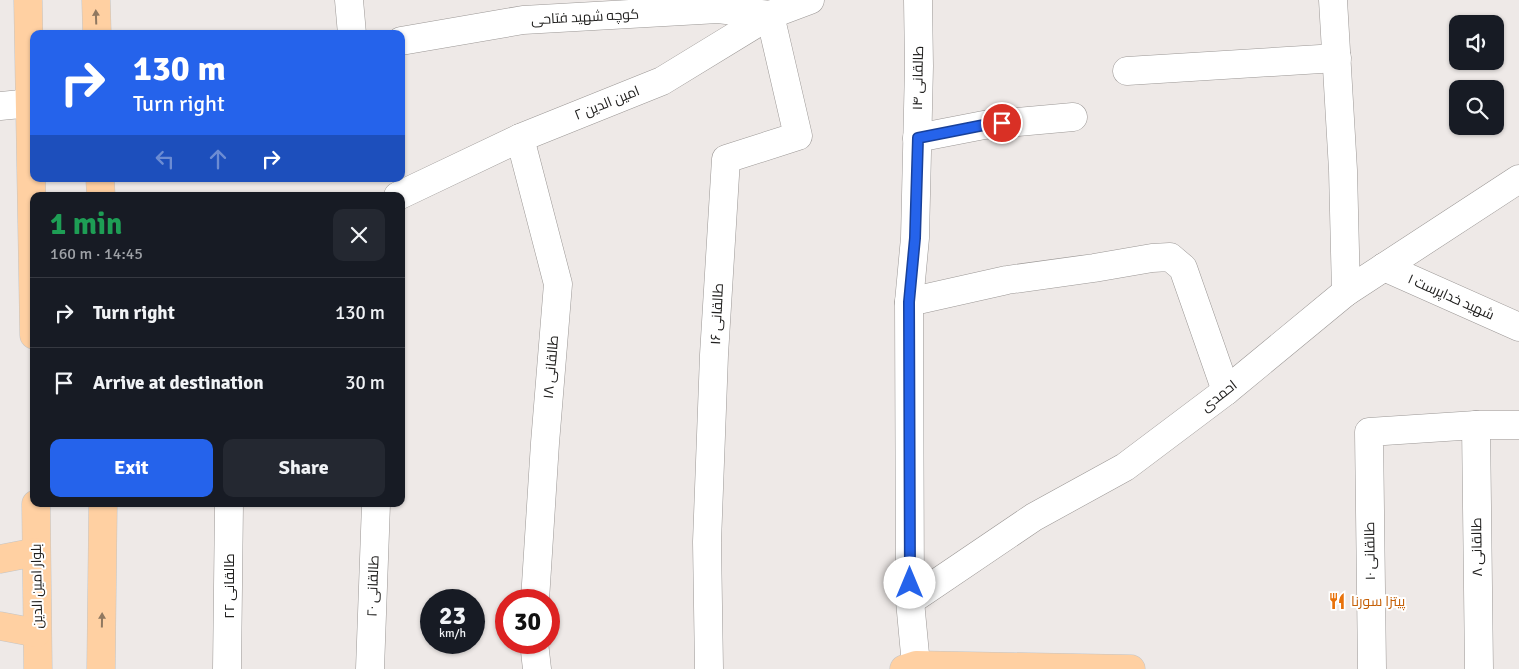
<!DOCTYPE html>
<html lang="en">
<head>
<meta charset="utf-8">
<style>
  body { margin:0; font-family:Signika,Cairo,sans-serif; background:#242831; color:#f1f3f6; height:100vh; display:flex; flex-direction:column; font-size:19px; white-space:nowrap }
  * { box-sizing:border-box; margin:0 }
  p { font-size:16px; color:#9ea1a6 }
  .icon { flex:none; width:28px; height:28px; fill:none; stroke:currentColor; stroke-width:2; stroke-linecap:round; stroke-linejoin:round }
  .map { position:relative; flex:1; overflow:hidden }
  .drawer { position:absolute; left:30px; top:192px; width:375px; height:315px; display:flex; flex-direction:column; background:#171b24; border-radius:10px; box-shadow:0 1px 4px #0004 }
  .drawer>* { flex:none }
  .banner { position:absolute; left:30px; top:30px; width:375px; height:152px; border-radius:10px; box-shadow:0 1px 4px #0004; background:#2563eb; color:#fff; overflow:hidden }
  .buttons { position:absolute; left:1449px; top:15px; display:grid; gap:10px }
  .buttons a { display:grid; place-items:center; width:55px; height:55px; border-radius:10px; background:#171b24; box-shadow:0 1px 4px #0004; font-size:25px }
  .speed { position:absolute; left:420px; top:589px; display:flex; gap:10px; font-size:25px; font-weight:700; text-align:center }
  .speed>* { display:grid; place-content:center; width:65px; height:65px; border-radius:50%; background:#171b24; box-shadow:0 1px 4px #0004; line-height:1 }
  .speed small { font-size:12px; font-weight:400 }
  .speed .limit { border:8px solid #d22; background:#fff; color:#111 }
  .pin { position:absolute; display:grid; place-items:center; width:42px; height:42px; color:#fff; margin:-21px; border:2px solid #fff; border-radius:50%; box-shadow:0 1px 5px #0007 }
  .me { position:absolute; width:55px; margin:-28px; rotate:0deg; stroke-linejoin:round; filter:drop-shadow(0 0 4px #0008) }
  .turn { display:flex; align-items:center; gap:18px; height:105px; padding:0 20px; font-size:22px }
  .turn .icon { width:65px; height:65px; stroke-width:2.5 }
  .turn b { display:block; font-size:35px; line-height:42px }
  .lanes { display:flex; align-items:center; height:48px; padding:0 20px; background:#0003; justify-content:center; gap:25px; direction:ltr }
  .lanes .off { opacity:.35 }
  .round { display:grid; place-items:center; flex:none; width:52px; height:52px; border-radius:10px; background:#242831 }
  .summary { display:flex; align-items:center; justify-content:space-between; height:85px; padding:0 20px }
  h1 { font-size:30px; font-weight:800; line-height:38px; color:#1e9e55 }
  .button { display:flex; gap:10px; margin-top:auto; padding:10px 20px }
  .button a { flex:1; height:58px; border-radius:10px; background:#2563eb; color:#fff; font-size:20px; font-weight:800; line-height:58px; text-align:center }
  .button a+a { background:#242831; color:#f1f3f6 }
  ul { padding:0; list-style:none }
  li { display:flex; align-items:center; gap:15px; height:70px; padding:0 20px; border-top:1px solid #363941 }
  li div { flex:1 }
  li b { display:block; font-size:19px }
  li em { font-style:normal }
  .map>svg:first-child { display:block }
</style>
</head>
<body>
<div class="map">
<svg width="1519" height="669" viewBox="0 0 1519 669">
  <rect width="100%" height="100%" fill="#eee9e7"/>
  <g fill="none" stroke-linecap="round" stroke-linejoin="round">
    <!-- minor casing -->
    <g stroke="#9b9795" stroke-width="29">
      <g id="minor">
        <path d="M349 0 352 34"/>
        <path d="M1333 0 1343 170 1346 292"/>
        <path d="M401 41 523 20 718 9 770 15 798 136 726 159 714 355 707 542 709 669"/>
        <path d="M1127 71 1337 58"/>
        <path d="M0 106 31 103"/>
        <path d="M520 138 558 284 545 443 535 600"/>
        <path d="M917 138 984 125 1073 117"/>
        <path d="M398 196 520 138 662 81 770 15 810 0"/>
        <path d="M1384 267 1519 327"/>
        <path d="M909 302 1007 280 1094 268 1152 258 1170 257 1183 268 1226 391"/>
        <path d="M1476 425 1479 669"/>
        <path d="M910 601 1034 517 1125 467 1226 391 1346 292 1519 179"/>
        <path d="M534 642 537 669"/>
        <path d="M916 665 910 601 909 302 915 238 919 66 918 0"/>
        <path d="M227 669 229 504"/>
        <path d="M370 669 376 504"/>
        <path d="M1372 669 1369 432 1476 425H1519"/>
      </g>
    </g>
    <!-- major casing -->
    <g stroke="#c5c5c5" stroke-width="29">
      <g id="major">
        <path d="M28 0 34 335"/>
        <path d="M96 0 97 34"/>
        <path d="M100 179 101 196"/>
        <path d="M36 504 38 669"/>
        <path d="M0 559 36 552"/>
        <path d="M0 626 37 633"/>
        <path d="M101 669 103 504"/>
        <path d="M904 669 916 665 1131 669"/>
      </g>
    </g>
    <!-- minor -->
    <use href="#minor" stroke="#fff" stroke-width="28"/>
    <!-- major -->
    <use href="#major" stroke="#ffd0a2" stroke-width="28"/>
  </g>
  <!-- one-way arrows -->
  <defs><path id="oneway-solid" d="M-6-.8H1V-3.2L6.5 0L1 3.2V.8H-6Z" transform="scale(1.25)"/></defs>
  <g fill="#907860">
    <use href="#oneway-solid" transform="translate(96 17) rotate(-92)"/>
    <use href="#oneway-solid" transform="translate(102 620) rotate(-89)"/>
  </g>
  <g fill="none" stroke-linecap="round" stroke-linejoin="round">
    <!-- route casing -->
    <g stroke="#184099" stroke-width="12">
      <path id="route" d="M910 583 909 302 915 238 918 138 984 125 1002 123"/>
    </g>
    <!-- route -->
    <use href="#route" stroke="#2563eb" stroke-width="9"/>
  </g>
  <!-- icons -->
  <defs>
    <g id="restaurant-bare" transform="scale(1.35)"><path d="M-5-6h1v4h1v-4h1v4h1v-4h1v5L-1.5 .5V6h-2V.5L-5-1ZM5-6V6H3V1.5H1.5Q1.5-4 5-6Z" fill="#e8710a" stroke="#fff" stroke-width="2.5" paint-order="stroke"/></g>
  </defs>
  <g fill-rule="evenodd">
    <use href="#restaurant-bare" x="1337" y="601"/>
  </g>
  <g text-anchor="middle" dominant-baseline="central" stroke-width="4" stroke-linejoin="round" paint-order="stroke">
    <!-- street labels -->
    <g font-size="14" fill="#21201f" stroke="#fff">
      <text transform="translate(585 17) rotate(-3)">کوچه شهید فتاحی</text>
      <text transform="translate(918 78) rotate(-89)">طالقانی ۱۴</text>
      <text transform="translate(607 103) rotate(-22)">امین الدین ۲</text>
      <text transform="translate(1451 297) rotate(24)">۱ شهید خداپرست</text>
      <text transform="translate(717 314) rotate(-87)">طالقانی ۱۶</text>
      <text transform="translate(551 367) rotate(-85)">طالقانی ۱۸</text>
      <text transform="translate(1219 396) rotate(-38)">احمدی</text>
      <text transform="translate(1477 547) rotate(-91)">طالقانی ۸</text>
      <text transform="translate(1370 551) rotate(-91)">طالقانی ۱۰</text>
      <text transform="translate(37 586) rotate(-91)">بلوار امین الدین</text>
      <text transform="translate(229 586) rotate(-90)">طالقانی ۲۲</text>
      <text transform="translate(373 586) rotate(-88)">طالقانی ۲۰</text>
    </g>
    <!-- food labels -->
    <g font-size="14" fill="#c56008" stroke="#fff" text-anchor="start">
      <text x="1351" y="601">پیتزا سورنا</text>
    </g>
  </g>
</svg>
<div class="buttons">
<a><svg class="icon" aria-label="sound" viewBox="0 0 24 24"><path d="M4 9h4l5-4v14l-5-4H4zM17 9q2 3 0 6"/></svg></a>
<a><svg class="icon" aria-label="search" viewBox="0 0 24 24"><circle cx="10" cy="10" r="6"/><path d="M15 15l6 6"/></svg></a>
</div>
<div class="speed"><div>23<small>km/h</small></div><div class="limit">30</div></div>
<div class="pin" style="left:1002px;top:123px;background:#d93025"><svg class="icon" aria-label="arrive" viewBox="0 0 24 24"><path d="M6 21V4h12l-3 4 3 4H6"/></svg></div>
<svg class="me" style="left:910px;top:583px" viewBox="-20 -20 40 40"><circle r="19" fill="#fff"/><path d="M0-13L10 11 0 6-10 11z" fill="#2563eb"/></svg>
<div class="banner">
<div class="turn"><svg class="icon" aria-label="right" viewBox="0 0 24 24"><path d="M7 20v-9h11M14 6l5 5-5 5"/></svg><div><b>130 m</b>Turn right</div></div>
<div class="lanes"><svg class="icon off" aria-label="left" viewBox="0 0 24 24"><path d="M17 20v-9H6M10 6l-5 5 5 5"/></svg><svg class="icon off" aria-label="ahead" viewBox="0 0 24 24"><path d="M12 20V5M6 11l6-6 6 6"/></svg><svg class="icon" aria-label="right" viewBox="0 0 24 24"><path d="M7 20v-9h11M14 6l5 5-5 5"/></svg></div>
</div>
<section class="drawer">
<div class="summary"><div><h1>1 min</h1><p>160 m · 14:45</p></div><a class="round"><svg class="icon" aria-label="close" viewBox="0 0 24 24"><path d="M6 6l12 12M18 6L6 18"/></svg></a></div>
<ul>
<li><svg class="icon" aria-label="right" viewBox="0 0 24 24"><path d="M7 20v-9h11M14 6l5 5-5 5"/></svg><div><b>Turn right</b></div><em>130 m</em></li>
<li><svg class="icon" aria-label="arrive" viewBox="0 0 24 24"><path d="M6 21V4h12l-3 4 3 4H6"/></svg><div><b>Arrive at destination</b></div><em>30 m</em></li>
</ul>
<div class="button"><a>Exit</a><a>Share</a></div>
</section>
</div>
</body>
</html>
